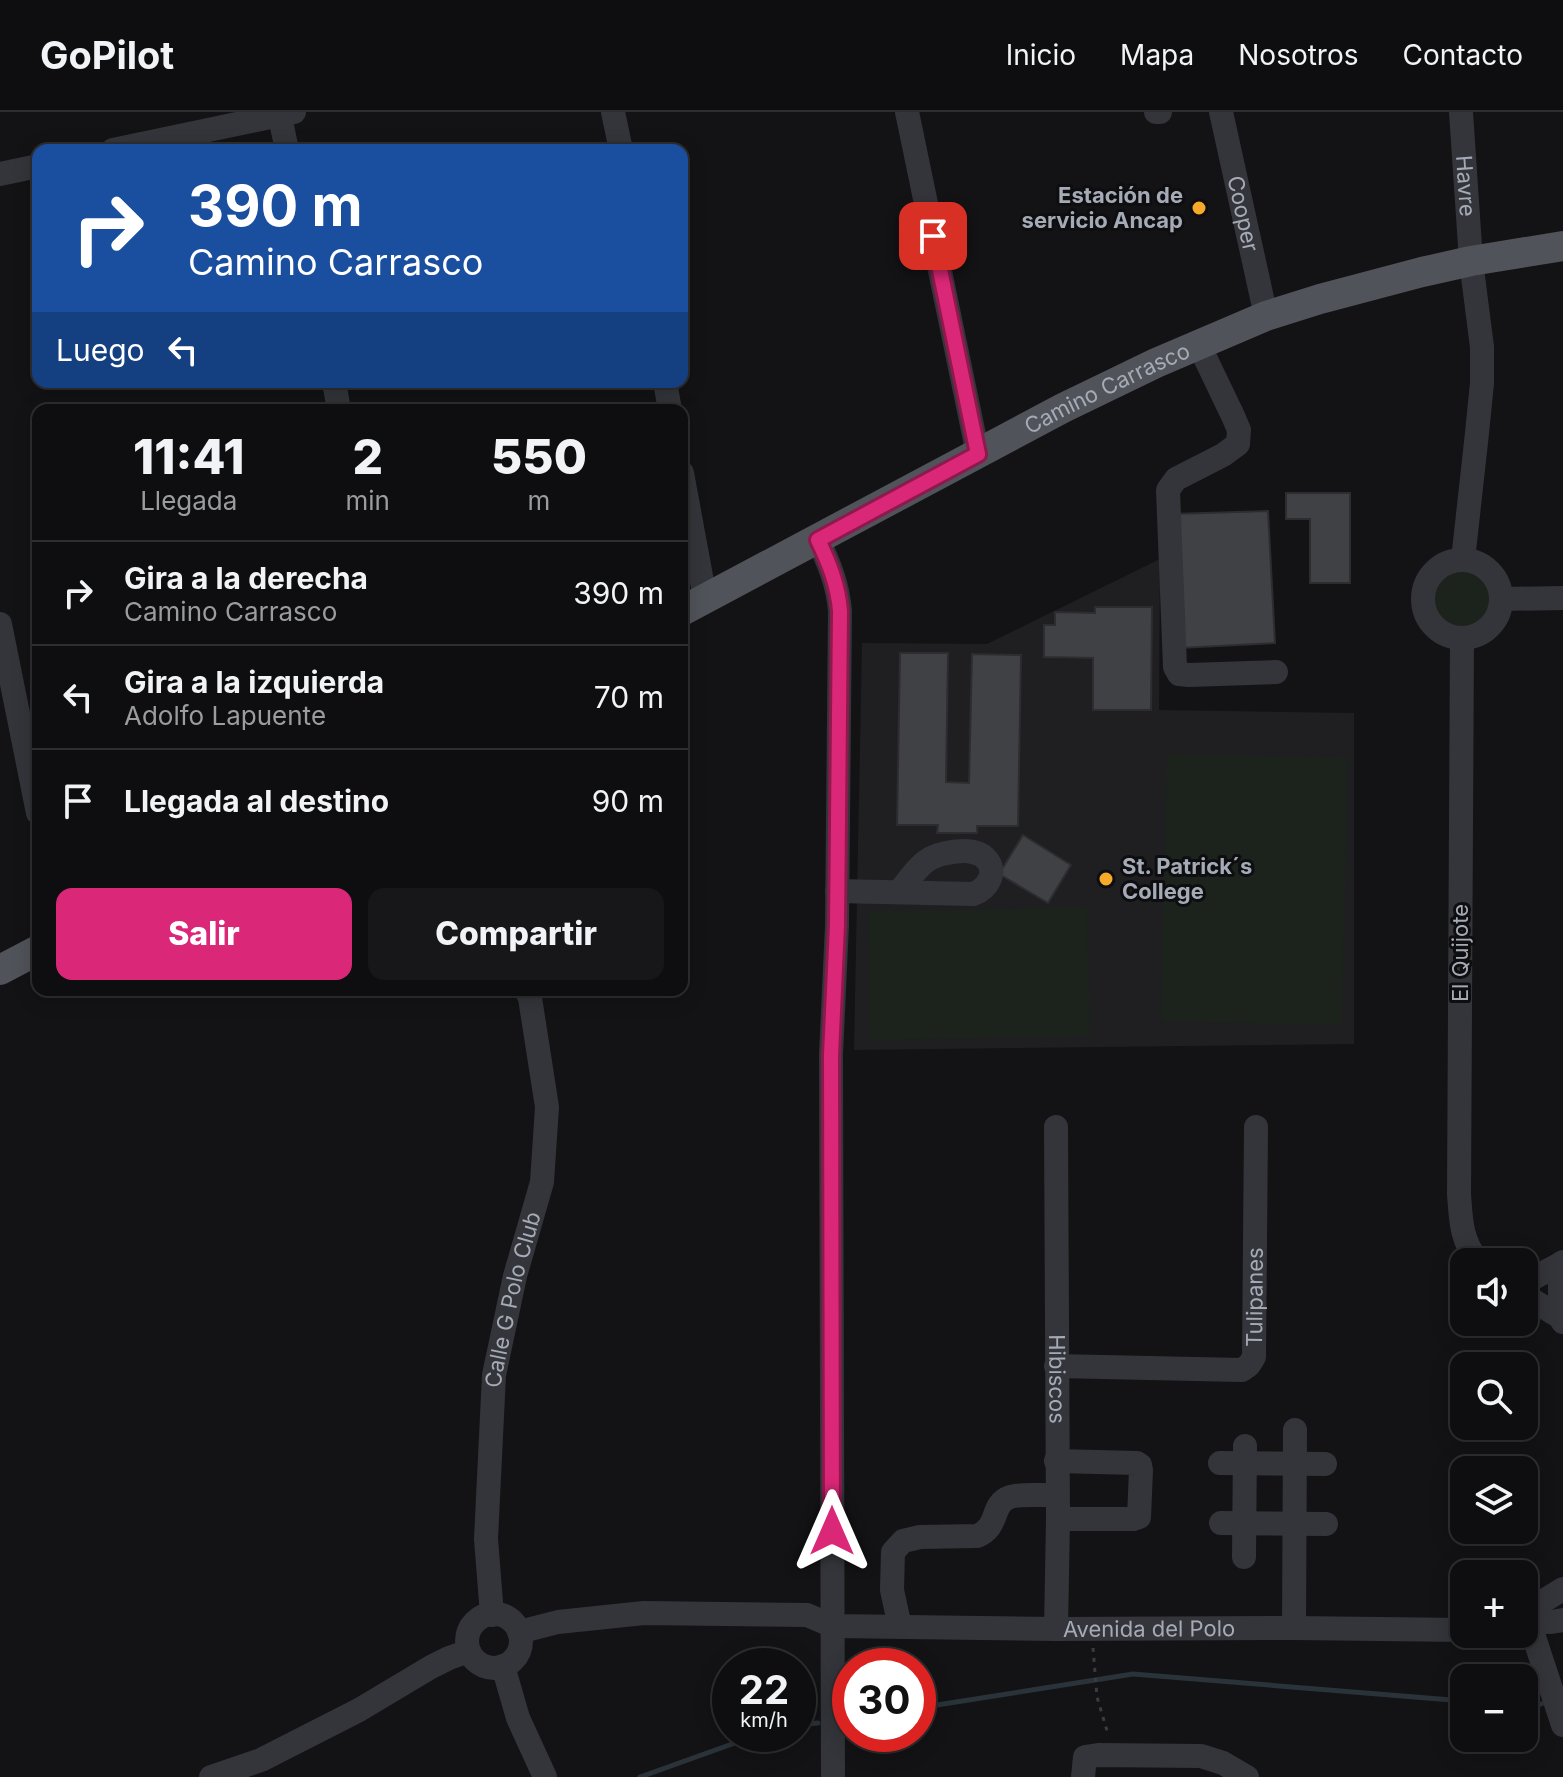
<!DOCTYPE html>
<html lang="es">
<head>
<meta charset="utf-8">
<style>
  body { margin:0; font-family:Inter,sans-serif; background:#171719; color:#f1f3f6; height:100vh; display:flex; flex-direction:column; font-size:30px; white-space:nowrap }
  * { box-sizing:border-box; margin:0 }
  p { font-size:26px; color:#9b9c9f }
  .icon { flex:none; width:44px; height:44px; fill:none; stroke:currentColor; stroke-width:2; stroke-linecap:round; stroke-linejoin:round }
  .map { position:relative; flex:1; overflow:hidden }
  .drawer { position:absolute; left:32px; top:292px; width:656px; height:592px; display:flex; flex-direction:column; background:#0e0e10; border-radius:16px; box-shadow:0 4px 20px #0003,0 0 0 2px #2e2e30 }
  .drawer>* { flex:none }
  .banner { position:absolute; left:32px; top:32px; width:656px; height:244px; border-radius:16px; box-shadow:0 4px 20px #0003,0 0 0 2px #2e2e30; background:#1a4fa0; color:#fff; overflow:hidden }
  .fabs { position:absolute; left:1450px; top:1136px; display:grid; gap:16px }
  .fabs a { display:grid; place-items:center; width:88px; height:88px; border-radius:16px; background:#0e0e10; box-shadow:0 4px 20px #0003,0 0 0 2px #2e2e30; font-size:40px }
  .speed { position:absolute; left:712px; top:1536px; display:flex; gap:16px; font-size:40px; font-weight:700; text-align:center }
  .speed>* { display:grid; place-content:center; width:104px; height:104px; border-radius:50%; background:#0e0e10; box-shadow:0 4px 20px #0003,0 0 0 2px #2e2e30; line-height:1 }
  .speed small { font-size:20px; font-weight:400 }
  .speed .limit { border:12px solid #d22; background:#fff; color:#111 }
  .pin { position:absolute; display:grid; place-items:center; width:68px; height:68px; color:#fff; margin:-34px; border-radius:16px; box-shadow:0 4px 12px #0006 }
  .me { position:absolute; width:88px; margin:-44px; rotate:0deg; stroke-linejoin:round; filter:drop-shadow(0 0 6px #0008) }
  .turn { display:flex; align-items:center; gap:28px; height:168px; padding:0 24px; font-size:36px }
  .turn .icon { width:104px; height:104px; stroke-width:2.5 }
  .turn b { display:block; font-size:56px; line-height:68px }
  .then { display:flex; align-items:center; height:76px; padding:0 24px; background:#0003; gap:16px; font-size:30px }
  .eta { display:flex; justify-content:space-evenly; align-items:center; height:136px; text-align:center }
  .eta b { font-size:48px; font-weight:800; line-height:56px }
  .primary-button { display:flex; gap:16px; margin-top:auto; padding:16px 24px }
  .primary-button a { flex:1; height:92px; border-radius:16px; background:#db2777; color:#fff; font-size:32px; font-weight:800; line-height:92px; text-align:center }
  .primary-button a+a { background:#171719; color:#f1f3f6 }
  ul { padding:0; list-style:none }
  li { display:flex; align-items:center; gap:24px; height:104px; padding:0 24px; border-top:2px solid #2e2e30 }
  li div { flex:1 }
  li b { display:block; font-size:30px }
  li em { font-style:normal }
  header { display:flex; align-items:center; gap:48px; box-sizing:border-box; height:112px; padding:0 40px; background:#0e0e10; border-bottom:2px solid #2e2e30 }
  header strong { font-size:38px }
  nav { display:flex; gap:44px; margin-inline-start:auto; font-size:28px }
  .map>svg:first-child { display:block }
</style>
</head>
<body>
<header>
<strong>GoPilot</strong>
<nav><a>Inicio</a><a>Mapa</a><a>Nosotros</a><a>Contacto</a></nav>
</header>
<div class="map">
<svg width="1563" height="1665" viewBox="0 0 1563 1665">
  <rect width="100%" height="100%" fill="#131315"/>
  <!-- built -->
  <path fill="#1f1f22" d="M1160 447 1159 598 1354 601V932L854 938 862 531 987 532Z"/>
  <!-- green -->
  <g fill="#1b231c">
    <circle cx="1461" cy="489" r="30"/>
    <path d="M1167 642 1348 646 1342 913 1161 909Z"/>
    <path d="M1087 795 1090 924 870 928 868 800Z"/>
  </g>
  <g fill="none" stroke-linecap="round" stroke-linejoin="round">
    <!-- stream -->
    <g stroke="#293339" stroke-width="5">
      <path d="M1524 1594 1532 1595 1547 1590"/>
      <path d="M918 1596 1133 1562 1464 1589"/>
      <path d="M798 1613 818 1611"/>
      <path d="M640 1665 760 1622"/>
    </g>
  </g>
  <!-- building -->
  <g fill="#3f4145" stroke="#2d2d31" stroke-width="2">
    <path d="M1286 381H1350V471H1310V407H1286Z"/>
    <path d="M1268 399 1275 531 1180 536 1173 402Z"/>
    <path d="M1095 495H1152L1151 598H1093V546L1044 545V513H1055V500L1095 501Z"/>
    <path d="M900 541H948L946 670 969 671 972 542 1021 543 1018 714H977V721H937L938 713H897Z"/>
    <path d="M1023 723 1071 753 1048 791 999 762Z"/>
  </g>
  <g fill="none" stroke-linecap="round" stroke-linejoin="round">
    <!-- path -->
    <path stroke="#3a3c41" stroke-width="3" stroke-dasharray="4 6" stroke-linecap="butt" d="M1093 1536 1097 1585 1108 1622"/>
    <!-- minor -->
    <g stroke="#34353a" stroke-width="24">
      <path d="M279 0 287 38"/>
      <path d="M613 0 621 38"/>
      <path d="M907 0 978 342"/>
      <path d="M1156 0H1160"/>
      <path id="s1" d="M1221 0 1266 204"/>
      <path id="s2" d="M1461 0 1471 149 1482 235V271L1477 321 1463 448"/>
      <path d="M113 38 294 0"/>
      <path d="M0 62 38 54"/>
      <path d="M1199 233 1233 304 1239 318 1238 332 1223 343 1176 367 1168 378 1175 555 1179 562 1189 563 1276 560"/>
      <path d="M334 270 339 298"/>
      <path d="M665 270 670 298"/>
      <path d="M682 361 705 486"/>
      <path d="M818 428C829 451 838 473 840 499L837 813 831 943 833 1665"/>
      <circle cx="1462" cy="487" r="39"/>
      <path d="M1501 487 1563 486"/>
      <path d="M0 512 38 701"/>
      <path d="M1462 527 1459 1082C1461 1110 1461 1127 1478 1150"/>
      <path d="M837 779 973 782C988 777 998 759 986 747 974 733 938 740 925 750 915 758 907 770 899 780"/>
      <path id="s3" d="M1056 1015 1058 1407 1056 1517"/>
      <path d="M1524 1171 1560 1152"/>
      <path d="M1524 1183 1560 1205 1563 1210"/>
      <path d="M1560 1205V1152L1563 1150"/>
      <path id="s4" d="M1056 1254 1242 1258 1249 1253 1254 1245 1256 1015"/>
      <path d="M1056 1349 1137 1351 1140 1353 1141 1358 1139 1405 1133 1407H1058"/>
      <path d="M1220 1351 1325 1352"/>
      <path d="M1221 1411 1326 1412"/>
      <path d="M1244 1445 1245 1334"/>
      <circle cx="494" cy="1529" r="27"/>
      <path id="s5" d="M492 1503 486 1427 494 1263 515 1164 542 1070 547 995 530 886 526 878"/>
      <path d="M1526 1508 1534 1525 1563 1613"/>
      <path d="M1526 1508C1535 1492 1547 1487 1563 1477"/>
      <path d="M1524 1509 1551 1510 1563 1508"/>
      <path d="M900 1515 892 1478 893 1440 903 1429 920 1425 977 1424C1000 1415 990 1392 1010 1385 1022 1381 1044 1384 1057 1383"/>
      <path d="M1294 1516 1295 1318"/>
      <path id="s6" d="M519 1520 558 1510 644 1501 807 1503 833 1514 1056 1517 1294 1516 1464 1518"/>
      <path d="M503 1554 518 1606 545 1665"/>
      <path d="M211 1665 261 1648 359 1598 431 1555 449 1546 469 1539"/>
      <path d="M1083 1665 1085 1645 1098 1643 1201 1644 1223 1651 1247 1665"/>
    </g>
    <!-- major -->
    <g stroke="#505359" stroke-width="30">
      <path id="s7" d="M682 499 1063 296 1156 251 1266 204 1320 187 1422 160 1471 149 1563 134"/>
      <path d="M0 858 38 838"/>
    </g>
  </g>
  <g fill="none" stroke-linecap="round" stroke-linejoin="round">
    <!-- route casing -->
    <g stroke="#8e194d" stroke-width="20">
      <path id="route" d="M832 1419 831 943 837 813 840 499C838 473 829 451 818 428L978 342 933 124"/>
    </g>
    <!-- route -->
    <use href="#route" stroke="#db2777" stroke-width="14"/>
  </g>
  <!-- markers -->
  <g fill="#f7aa29" stroke="#0e0e10" stroke-width="3">
    <circle cx="1199" cy="96" r="8"/>
    <circle cx="1106" cy="767" r="8"/>
  </g>
  <g text-anchor="middle" dominant-baseline="central" stroke-width="6" stroke-linejoin="round" paint-order="stroke">
    <!-- street labels -->
    <g font-size="22" fill="#a5abb6" stroke="#0e0e10">
      <text stroke="none"><textPath href="#s2" startOffset="74">Havre</textPath></text>
      <text stroke="none"><textPath href="#s1" startOffset="104">Cooper</textPath></text>
      <text stroke="none"><textPath href="#s7" startOffset="480">Camino Carrasco</textPath></text>
      <text transform="translate(1460 841) rotate(-90)">El Quijote</text>
      <text stroke="none"><textPath href="#s4" startOffset="264">Tulipanes</textPath></text>
      <text stroke="none"><textPath href="#s5" startOffset="318">Calle G Polo Club</textPath></text>
      <text stroke="none"><textPath href="#s3" startOffset="252">Hibiscos</textPath></text>
      <text stroke="none"><textPath href="#s6" startOffset="634">Avenida del Polo</textPath></text>
    </g>
    <!-- poi labels -->
    <g font-size="22" font-weight="bold" fill="#a5abb6" stroke="#0e0e10" text-anchor="end">
      <text x="1183" y="83">Estación de<tspan x="1183" dy="25">servicio Ancap</tspan></text>
      <text x="1122" y="754" text-anchor="start">St. Patrick´s<tspan x="1122" dy="25">College</tspan></text>
    </g>
  </g>
</svg>
<div class="fabs">
<a><svg class="icon" aria-label="sound" viewBox="0 0 24 24"><path d="M4 9h4l5-4v14l-5-4H4zM17 9q2 3 0 6"/></svg></a>
<a><svg class="icon" aria-label="search" viewBox="0 0 24 24"><circle cx="10" cy="10" r="6"/><path d="M15 15l6 6"/></svg></a>
<a><svg class="icon" aria-label="layers" viewBox="0 0 24 24"><path d="M12 4l9 5-9 5-9-5zM3 14l9 5 9-5"/></svg></a>
<a>+</a>
<a>−</a>
</div>
<div class="speed"><div>22<small>km/h</small></div><div class="limit">30</div></div>
<div class="pin" style="left:933px;top:124px;background:#d93025"><svg class="icon" aria-label="arrive" viewBox="0 0 24 24"><path d="M6 21V4h12l-3 4 3 4H6"/></svg></div>
<svg class="me" style="left:832px;top:1419px" viewBox="-20 -20 40 40"><path d="M0-17L14 15 0 8-14 15z" fill="#db2777" stroke="#fff" stroke-width="4"/></svg>
<div class="banner">
<div class="turn"><svg class="icon" aria-label="right" viewBox="0 0 24 24"><path d="M7 20v-9h11M14 6l5 5-5 5"/></svg><div><b>390 m</b>Camino Carrasco</div></div>
<div class="then">Luego<svg class="icon" aria-label="left" viewBox="0 0 24 24"><path d="M17 20v-9H6M10 6l-5 5 5 5"/></svg></div>
</div>
<section class="drawer">
<div class="eta">
<div><b>11:41</b><p>Llegada</p></div>
<div><b>2</b><p>min</p></div>
<div><b>550</b><p>m</p></div>
</div>
<ul>
<li><svg class="icon" aria-label="right" viewBox="0 0 24 24"><path d="M7 20v-9h11M14 6l5 5-5 5"/></svg><div><b>Gira a la derecha</b><p>Camino Carrasco</p></div><em>390 m</em></li>
<li><svg class="icon" aria-label="left" viewBox="0 0 24 24"><path d="M17 20v-9H6M10 6l-5 5 5 5"/></svg><div><b>Gira a la izquierda</b><p>Adolfo Lapuente</p></div><em>70 m</em></li>
<li><svg class="icon" aria-label="arrive" viewBox="0 0 24 24"><path d="M6 21V4h12l-3 4 3 4H6"/></svg><div><b>Llegada al destino</b></div><em>90 m</em></li>
</ul>
<div class="primary-button"><a>Salir</a><a>Compartir</a></div>
</section>
</div>
</body>
</html>
